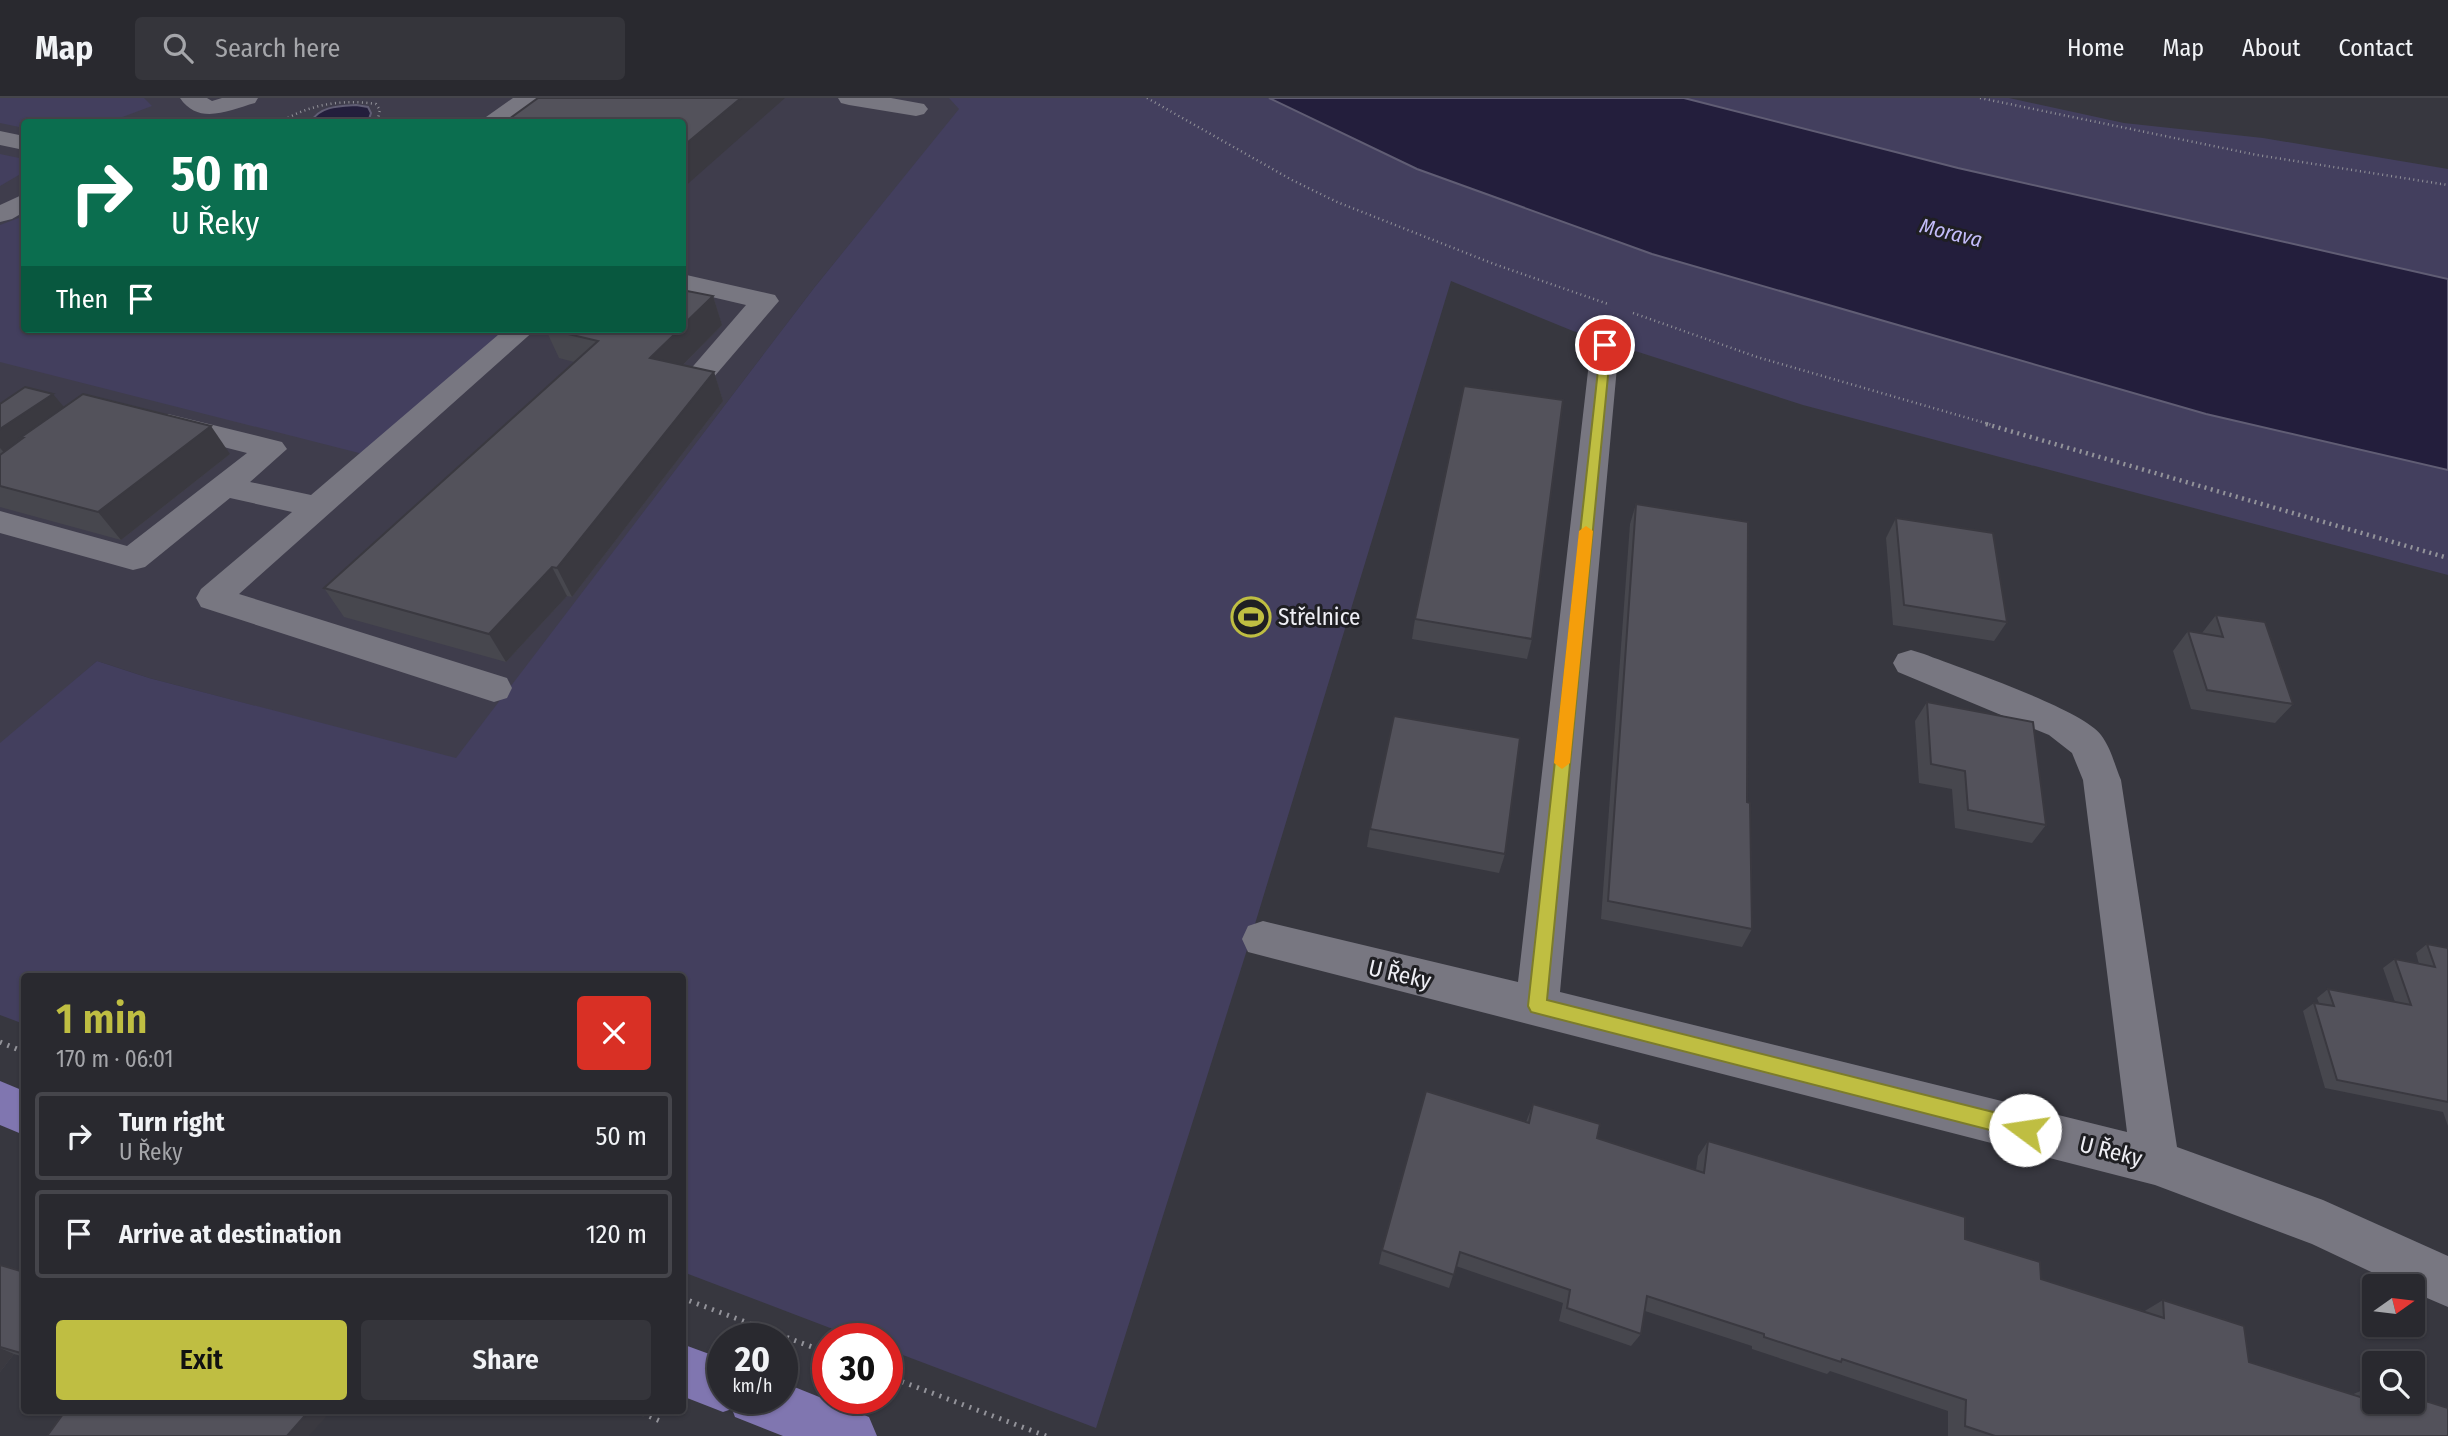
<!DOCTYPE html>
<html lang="en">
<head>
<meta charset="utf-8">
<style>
  body { margin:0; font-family:"Fira Sans Condensed",sans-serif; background:#35353b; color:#f1f3f6; height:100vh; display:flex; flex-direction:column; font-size:26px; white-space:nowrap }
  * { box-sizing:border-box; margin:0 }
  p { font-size:23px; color:#a5a6aa }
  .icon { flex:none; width:38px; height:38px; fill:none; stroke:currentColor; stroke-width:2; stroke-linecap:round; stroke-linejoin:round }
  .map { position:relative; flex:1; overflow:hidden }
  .sheet { position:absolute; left:21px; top:875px; width:665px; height:441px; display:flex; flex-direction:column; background:#29292f; border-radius:7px; box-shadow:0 2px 5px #0004,0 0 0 2px #45454b }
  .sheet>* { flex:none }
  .guide { position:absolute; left:21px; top:21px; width:665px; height:214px; border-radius:7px; box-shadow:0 2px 5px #0004,0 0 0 2px #45454b; background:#0b6e4f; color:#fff; overflow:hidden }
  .needle { width:46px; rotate:76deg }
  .fabs { position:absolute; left:2362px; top:1176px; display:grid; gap:14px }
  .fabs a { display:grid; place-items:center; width:63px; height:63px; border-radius:7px; background:#29292f; box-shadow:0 2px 5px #0004,0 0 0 2px #45454b; font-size:35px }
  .speed { position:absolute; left:707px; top:1225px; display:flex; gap:14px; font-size:35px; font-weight:700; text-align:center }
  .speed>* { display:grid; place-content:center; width:91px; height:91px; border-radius:50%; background:#29292f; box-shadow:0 2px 5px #0004,0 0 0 2px #45454b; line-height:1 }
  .speed small { font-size:18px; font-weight:400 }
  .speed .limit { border:10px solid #d22; background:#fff; color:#111 }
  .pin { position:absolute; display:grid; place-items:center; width:60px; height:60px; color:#fff; margin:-30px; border:4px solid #fff; border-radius:50%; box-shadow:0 2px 7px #0007 }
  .me { position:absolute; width:77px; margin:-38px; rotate:284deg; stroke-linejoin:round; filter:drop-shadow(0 0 5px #0008) }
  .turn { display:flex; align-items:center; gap:24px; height:147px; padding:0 35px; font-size:32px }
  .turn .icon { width:91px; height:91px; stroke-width:2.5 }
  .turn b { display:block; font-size:49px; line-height:60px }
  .then { display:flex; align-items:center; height:66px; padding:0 35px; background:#0003; gap:14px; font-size:26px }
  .round { display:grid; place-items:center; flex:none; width:74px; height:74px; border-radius:7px; background:#35353b }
  .summary { display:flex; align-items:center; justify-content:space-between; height:119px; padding:0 35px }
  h1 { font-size:42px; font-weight:600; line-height:52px; color:#bfbe42 }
  .button { display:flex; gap:14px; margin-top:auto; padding:14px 35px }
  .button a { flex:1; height:80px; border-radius:7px; background:#bfbe42; color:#111; font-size:28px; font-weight:600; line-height:80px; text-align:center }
  .button a+a { background:#35353b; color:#f1f3f6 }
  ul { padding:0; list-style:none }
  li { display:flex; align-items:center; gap:21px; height:88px; margin:0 14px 10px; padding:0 21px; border:4px solid #45454b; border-radius:7px }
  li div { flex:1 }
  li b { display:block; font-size:26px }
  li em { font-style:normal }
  header { display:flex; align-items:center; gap:42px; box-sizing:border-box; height:98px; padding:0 35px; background:#29292f; border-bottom:2px solid #45454b }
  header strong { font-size:33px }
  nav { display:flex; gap:38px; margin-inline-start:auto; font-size:24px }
  .search { width:490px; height:63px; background:#35353b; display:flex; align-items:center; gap:18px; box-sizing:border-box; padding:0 24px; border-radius:7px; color:#a5a6aa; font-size:26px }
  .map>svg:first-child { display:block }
</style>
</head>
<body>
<header>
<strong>Map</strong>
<div class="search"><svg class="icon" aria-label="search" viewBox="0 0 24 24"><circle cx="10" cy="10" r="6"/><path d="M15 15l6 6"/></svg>Search here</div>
<nav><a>Home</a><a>Map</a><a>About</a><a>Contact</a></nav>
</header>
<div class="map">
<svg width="2448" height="1338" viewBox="0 0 2448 1338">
  <rect width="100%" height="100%" fill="#37373f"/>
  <!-- built -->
  <path fill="#3f3d4c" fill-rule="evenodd" d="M0 0H969L814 190 456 661 149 580 97 563 0 647ZM24 24H682V231H24Z"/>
  <!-- green -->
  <g fill="#433f5e">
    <path d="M0 0H144L152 8 109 24H24V30L0 25Z"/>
    <path d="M949 0H1269L1417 71 1652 156 2206 316 2448 372V477L1803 307 1573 233 1451 183 1251 839 1096 1330 887 1251V1241H859L683 1174 682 878H24V926L0 917V645L97 563 149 580 456 660 814 190 959 11Z"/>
    <path d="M1684 0H2009L2124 25 2263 40 2448 71V181L1958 70Z"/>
    <path d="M0 56 24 61V74L0 88Z"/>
    <path d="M24 118V231H509L363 356 0 264V127Z"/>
  </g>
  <!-- water -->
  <g fill="#231e3c" stroke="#605d74" stroke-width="2">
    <path d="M1269 0H1684L1958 70 2448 181V372L2206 316 1652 156 1417 71Z"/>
    <path d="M356 7 368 9 371 15 368 24H311C319 8 340 8 356 7Z"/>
  </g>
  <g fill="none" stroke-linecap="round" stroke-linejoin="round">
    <!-- path-far2 -->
    <g stroke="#93939a" stroke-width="2.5" stroke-dasharray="1 3.5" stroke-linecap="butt">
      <path d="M1147 0 1292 82 1337 104 1494 166 1608 206"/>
      <path d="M1980 0 2257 57 2448 87"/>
      <path d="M284 22C312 6 344 1 376 6L380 12 377 24"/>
      <path d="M1633 215 1757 259 1992 327"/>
    </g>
    <!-- path-far1 -->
    <path stroke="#93939a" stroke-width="4.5" stroke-dasharray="2 4.5" stroke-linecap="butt" d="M1986 326 2448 460"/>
    <!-- path -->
    <g stroke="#93939a" stroke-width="5" stroke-dasharray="2 6" stroke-linecap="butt">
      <path d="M0 944 24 954"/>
      <path d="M682 1200 828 1255"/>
      <path d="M887 1278 1046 1338"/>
      <path d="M635 1312 660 1323"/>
    </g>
    <!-- minor -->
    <g fill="#787781" fill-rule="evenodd">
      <path d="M180 0H207L212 3 222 0H258L255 5C229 12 199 28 180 0Z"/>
      <path d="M513 0H539L509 24H483L486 19Z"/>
      <path d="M838 0H891L924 6 928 11 924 16 916 18 849 7 841 5Z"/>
      <path d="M0 33 24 38V52L0 47Z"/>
      <path d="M24 96V114L12 121 0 124V107Z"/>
      <path d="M682 176 775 197 779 203 707 287 697 290 687 287 682 281 746 207 682 192Z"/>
      <path d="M505 231H536L239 496 507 580 512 590 507 600 494 604 201 509 196 500 201 491 292 414 230 400 145 469 133 472 0 435V413L127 448 247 355 157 332 153 325 157 318 168 316 282 344 287 351 250 384 311 397Z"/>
      <path d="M1605 238 1615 241 1619 247 1560 894 2127 1034 2083 682 2072 655 2049 637 1898 574 1893 565 1898 556 1911 552 1924 556C1960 570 2082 611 2101 637 2111 650 2115 668 2121 682L2177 1049 2323 1102 2448 1158V1209L2413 1194V1188H2401L2312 1146 2155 1087 1248 854 1242 841 1248 828 1263 823 1518 884 1591 247 1595 241Z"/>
    </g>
    <!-- major -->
    <g fill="#8076b0" fill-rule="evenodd">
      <path d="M0 983 24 993V1037L0 1027Z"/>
      <path d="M682 1246 723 1261V1300H782V1284L869 1319 877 1338H783L735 1319 732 1311 723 1314 682 1298Z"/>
    </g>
  </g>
  <!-- wall -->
  <g fill="#47474e">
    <path d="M713 198 722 227 683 267 714 274 723 303 572 499 567 498 506 564 344 519 324 490 574 264 559 260 546 232Z"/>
    <path d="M0 306 64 309 230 356 121 442 0 409Z"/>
    <path d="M1636 406 1747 704 1752 831 1742 849 1601 821 1630 426Z"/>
    <path d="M1896 420 2007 524 1994 543 1893 527 1886 440Z"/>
    <path d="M2216 517 2293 606 2275 625 2191 611 2173 553 2188 533 2202 535Z"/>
    <path d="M1415 521 1532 541 1527 561 1412 541Z"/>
    <path d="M1927 604 2046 727 2032 745 1955 730 1952 691 1919 685 1915 623Z"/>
    <path d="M1370 731 1505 756 1499 775 1367 749Z"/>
    <path d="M2427 846 2448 850V1028L2443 1014 2325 990 2303 913 2314 905H2319L2317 900 2328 891 2395 904 2383 870 2395 861 2419 866 2416 855Z"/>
    <path d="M1533 1006 1597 1040 1696 1072 1698 1058 1708 1043 1965 1141 2041 1181 2143 1214 2163 1202 2249 1264 2351 1297 2375 1287V1304H2413L2448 1338H1948V1313L1830 1273 1827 1276 1752 1251V1248L1645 1213 1641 1236 1631 1248 1559 1223 1563 1205 1456 1168 1449 1190 1379 1166 1382 1152 1526 1024Z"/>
    <path d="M0 1167 24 1174V1259L14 1256 0 1274Z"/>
  </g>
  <!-- shaded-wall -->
  <g fill="#3a3940">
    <path d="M741 0H785L682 91V49Z"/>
    <path d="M713 198 722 227 661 289 650 260 680 231H682V228Z"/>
    <path d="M714 274 723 303 572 499 557 470Z"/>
    <path d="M53 296 69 315 23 340H20L25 345 7 358 0 350V331Z"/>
    <path d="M211 328 230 356 121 442 98 414Z"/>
    <path d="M552 469 567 498 506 564 489 536Z"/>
    <path d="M0 1250 14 1256 0 1274Z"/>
    <path d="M310 1312H332L309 1338H287Z"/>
  </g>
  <!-- building -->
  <g fill="#53525b" stroke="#3a3940" stroke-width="2">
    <path d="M538 0H741L682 49V24H505Z"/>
    <path d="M682 192 713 198 682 228Z"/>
    <path d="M547 231H680L650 260 714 274 557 470 552 469 489 536 324 490 598 243Z"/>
    <path d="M1464 288 1563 302 1532 541 1415 521Z"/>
    <path d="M25 289 53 296 0 331V306Z"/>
    <path d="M83 296 211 328 98 414 0 388V357L23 340H20Z"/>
    <path d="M1636 406 1748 424 1747 704 1750 705 1752 831 1608 803Z"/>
    <path d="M1896 420 1993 435 2007 524 1904 507Z"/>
    <path d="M2216 517 2265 524 2293 606 2207 592 2188 533 2223 539Z"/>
    <path d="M1927 604 2033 624 2046 727 1968 712 1965 673 1931 666Z"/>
    <path d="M1394 618 1520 640 1505 756 1370 731Z"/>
    <path d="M2427 846 2448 850V1004L2337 982 2314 905 2334 908 2328 891 2411 907 2395 861 2435 869Z"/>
    <path d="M1426 993 1529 1025 1533 1006 1600 1026 1597 1040 1704 1075 1708 1043 1965 1119V1141L2040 1164 2041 1181 2164 1220 2163 1202 2244 1228 2249 1264 2379 1305V1304H2413V1299L2448 1310V1338H1995L1965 1328 1966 1302 1842 1261 1841 1264 1764 1239V1236L1647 1198 1641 1236 1567 1210 1570 1192 1460 1154 1454 1177 1382 1152Z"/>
    <path d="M0 1167 24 1174V1256L0 1249Z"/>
    <path d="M66 1312H310L287 1338H47Z"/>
  </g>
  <!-- route -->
  <path fill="#bfbe42" stroke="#7c7c2b" stroke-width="2" d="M1601 245 1611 247 1547 902 2025 1022 2032 1025 2035 1032 2032 1038 2025 1041 1531 914 1528 908Z"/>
  <!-- slow -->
  <path fill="#f59e0b" d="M1586 428 1593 433 1570 665 1562 671 1554 665 1579 433Z"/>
  <!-- icons -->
  <defs>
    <g id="stadium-ring" transform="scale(2.0125)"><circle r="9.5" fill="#1f1f23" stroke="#bfbe42" stroke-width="1.5"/><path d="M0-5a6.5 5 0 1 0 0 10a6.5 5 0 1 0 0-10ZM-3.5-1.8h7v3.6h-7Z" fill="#bfbe42"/></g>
  </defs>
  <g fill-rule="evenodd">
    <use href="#stadium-ring" x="1251" y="519"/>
  </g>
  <g text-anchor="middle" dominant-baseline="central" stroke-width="6" stroke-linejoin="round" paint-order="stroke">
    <!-- far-water labels -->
    <g font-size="21" font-style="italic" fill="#c3bcf9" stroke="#1f1f23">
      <text transform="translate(1951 135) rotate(14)">Morava</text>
    </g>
    <!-- poi labels -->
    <g font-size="23" fill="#efeff5" stroke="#1f1f23" text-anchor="start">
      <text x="1278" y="519">Střelnice</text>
    </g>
    <!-- street labels -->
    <g font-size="23" fill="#efeff5" stroke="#1f1f23">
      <text transform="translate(1400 876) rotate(13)">U Řeky</text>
      <text transform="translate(2111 1053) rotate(14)">U Řeky</text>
    </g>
  </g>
</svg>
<div class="fabs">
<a><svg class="needle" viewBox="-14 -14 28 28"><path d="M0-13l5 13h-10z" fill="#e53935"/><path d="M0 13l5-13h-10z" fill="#a5a6aa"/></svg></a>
<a><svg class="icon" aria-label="search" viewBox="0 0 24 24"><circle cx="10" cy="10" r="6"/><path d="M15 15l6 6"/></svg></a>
</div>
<div class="speed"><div>20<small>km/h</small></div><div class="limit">30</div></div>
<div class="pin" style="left:1605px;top:247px;background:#d93025"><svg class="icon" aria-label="arrive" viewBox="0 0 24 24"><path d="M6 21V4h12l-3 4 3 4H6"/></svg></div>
<svg class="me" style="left:2025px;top:1032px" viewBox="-20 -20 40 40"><circle r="19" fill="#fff"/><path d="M0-13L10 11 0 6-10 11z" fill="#bfbe42"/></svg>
<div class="guide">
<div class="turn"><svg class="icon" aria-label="right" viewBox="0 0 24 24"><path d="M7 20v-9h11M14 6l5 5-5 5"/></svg><div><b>50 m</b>U Řeky</div></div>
<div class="then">Then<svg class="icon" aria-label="arrive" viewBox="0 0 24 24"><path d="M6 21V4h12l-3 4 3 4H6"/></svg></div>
</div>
<section class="sheet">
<div class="summary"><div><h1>1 min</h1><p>170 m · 06:01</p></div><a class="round" style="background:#d93025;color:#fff"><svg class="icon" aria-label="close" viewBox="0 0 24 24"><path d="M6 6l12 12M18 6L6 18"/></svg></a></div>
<ul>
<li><svg class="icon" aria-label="right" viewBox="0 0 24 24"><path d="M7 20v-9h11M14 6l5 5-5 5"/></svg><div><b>Turn right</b><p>U Řeky</p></div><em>50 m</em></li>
<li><svg class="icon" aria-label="arrive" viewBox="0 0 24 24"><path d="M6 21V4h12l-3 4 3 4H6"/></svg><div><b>Arrive at destination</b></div><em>120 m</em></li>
</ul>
<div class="button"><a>Exit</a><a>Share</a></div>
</section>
</div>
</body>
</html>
